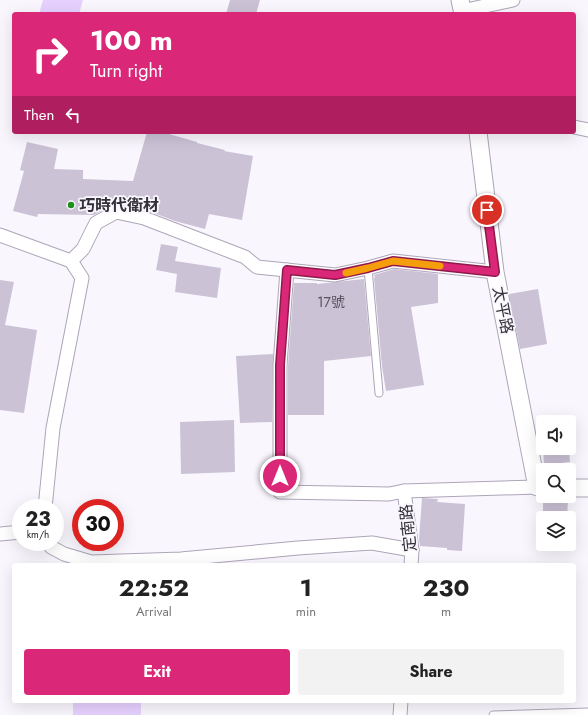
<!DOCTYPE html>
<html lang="en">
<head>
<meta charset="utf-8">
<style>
  body { margin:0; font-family:Jost,"Noto Sans TC",sans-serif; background:#f2f2f2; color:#222; height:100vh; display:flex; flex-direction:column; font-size:15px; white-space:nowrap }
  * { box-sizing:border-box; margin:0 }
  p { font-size:13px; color:#767676 }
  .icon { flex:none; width:22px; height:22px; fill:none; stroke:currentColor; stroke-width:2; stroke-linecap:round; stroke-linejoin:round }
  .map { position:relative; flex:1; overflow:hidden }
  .panel { position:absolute; left:12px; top:563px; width:564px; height:140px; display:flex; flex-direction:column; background:#fff; border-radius:4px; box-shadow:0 4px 16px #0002 }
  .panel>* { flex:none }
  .hud { position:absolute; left:12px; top:12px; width:564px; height:122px; border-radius:4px; box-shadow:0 4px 16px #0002; background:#db2777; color:#fff; overflow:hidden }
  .tools { position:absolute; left:536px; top:415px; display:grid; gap:8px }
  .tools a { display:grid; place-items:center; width:40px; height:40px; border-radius:4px; background:#fff; box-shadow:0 4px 16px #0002; font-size:20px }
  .speed { position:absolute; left:12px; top:499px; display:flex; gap:8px; font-size:20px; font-weight:700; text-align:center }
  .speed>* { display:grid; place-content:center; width:52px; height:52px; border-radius:50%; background:#fff; box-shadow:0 4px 16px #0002; line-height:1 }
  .speed small { font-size:10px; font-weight:400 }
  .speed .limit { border:6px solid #d22; background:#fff; color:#111 }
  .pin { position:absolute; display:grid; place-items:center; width:34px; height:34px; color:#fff; margin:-17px; border:2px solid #fff; border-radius:50%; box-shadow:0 1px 4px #0007 }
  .me { position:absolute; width:44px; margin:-22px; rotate:0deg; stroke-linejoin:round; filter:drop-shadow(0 0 3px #0008) }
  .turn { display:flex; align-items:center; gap:14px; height:84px; padding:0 12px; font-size:18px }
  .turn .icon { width:52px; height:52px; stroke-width:2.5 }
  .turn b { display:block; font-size:28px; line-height:34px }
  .then { display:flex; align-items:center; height:38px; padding:0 12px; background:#0003; gap:8px; font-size:15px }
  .eta { display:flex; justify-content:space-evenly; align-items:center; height:68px; text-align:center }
  .eta b { font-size:24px; font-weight:700; line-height:28px }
  .button { display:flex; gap:8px; margin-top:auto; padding:8px 12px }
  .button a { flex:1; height:46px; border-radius:4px; background:#db2777; color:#fff; font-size:16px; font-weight:700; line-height:46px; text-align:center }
  .button a+a { background:#f2f2f2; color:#222 }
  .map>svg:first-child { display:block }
</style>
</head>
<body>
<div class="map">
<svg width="588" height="715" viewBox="0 0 588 715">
  <rect width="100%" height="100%" fill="#faf6fe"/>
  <!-- green -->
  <g fill="#e6d1fe">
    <path d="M43 0H83L79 14H39Z"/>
    <rect x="73" y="701" width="68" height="14"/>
  </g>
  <!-- building -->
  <g fill="#cbc2d6">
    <path d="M230 0H260L256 14H226Z"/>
    <path d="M147 132H162L197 142V143L225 150 224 151 253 156 242 220 209 214 205 229 175 221 146 210 108 203 105 209 94 215 38 214 37 217 13 211 24 171 20 170 27 142 58 149 54 169 83 170V179L133 181Z"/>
    <path d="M161 244 178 247 175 261 221 268 217 298 175 292 177 274 156 270Z"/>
    <path d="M394 269 438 274V303L411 307 424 385 386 391 382 366 374 278H375L374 275Z"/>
    <path d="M364 279 371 356 324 361V415H288V365L294 283H317V284Z"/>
    <path d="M0 280 14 282 5 325 37 330 24 413 0 410Z"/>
    <path d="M538 289 547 344 520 349 509 294Z"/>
    <path d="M273 354 272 422 240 423 236 356Z"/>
    <path d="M234 420 235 472 181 474 180 422Z"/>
    <path d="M543 448H569L570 462 544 465Z"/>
    <path d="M422 498 438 499 437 502 465 504 462 551 447 550V548L420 546 419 539Z"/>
    <path d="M543 500 568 501 567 518H543Z"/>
  </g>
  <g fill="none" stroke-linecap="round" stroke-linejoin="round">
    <!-- service casing -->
    <g stroke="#ada5b8" stroke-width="9">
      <g id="service">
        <path d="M368 268 379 393"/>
        <path d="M493 715 588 712"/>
      </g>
    </g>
    <!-- minor casing -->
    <g stroke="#ada5b8" stroke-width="15">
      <g id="minor">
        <path d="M462 11 513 0"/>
        <path d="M574 127 588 130"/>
        <path d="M0 235 71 261 83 249 96 223 116 212 144 218 245 257 257 267 335 275 368 268 393 261 495 272"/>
        <path d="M287 270 280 365V492L389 494 404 491 537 487"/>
        <path d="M404 491 412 550 411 565"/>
        <path d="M45 508 53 428 82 278 71 261"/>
        <path d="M0 534 21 532"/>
        <path d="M48 542 51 547 64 554 91 562 181 559 298 548 372 543 412 550"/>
        <path d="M400 715 401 701"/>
      </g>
    </g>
    <!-- tertiary casing -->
    <g stroke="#ada5b8" stroke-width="19">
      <g id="tertiary">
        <path d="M460 0 463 14"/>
        <path d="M478 132 495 272 537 487H543"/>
        <path d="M569 488H588"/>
      </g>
    </g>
    <!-- service -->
    <use href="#service" stroke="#fff" stroke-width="7"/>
    <!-- minor -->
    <use href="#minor" stroke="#fff" stroke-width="13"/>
    <!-- tertiary -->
    <use href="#tertiary" stroke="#fff" stroke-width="17"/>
  </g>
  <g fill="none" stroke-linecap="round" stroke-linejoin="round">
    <!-- route casing -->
    <g stroke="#8e194d" stroke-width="10">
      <path id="route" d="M280 476V365L287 270 335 275 368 268 393 261 495 272 487 210"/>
    </g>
    <!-- route -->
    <use href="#route" stroke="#db2777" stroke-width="7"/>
    <!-- slow -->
    <path stroke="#f59e0b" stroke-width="7" d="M346 273 368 268 393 261 440 266"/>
  </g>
  <!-- markers -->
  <circle fill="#1f911a" stroke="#faf6fe" stroke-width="1.5" cx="71" cy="205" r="4"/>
  <g text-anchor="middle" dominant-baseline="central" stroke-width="3.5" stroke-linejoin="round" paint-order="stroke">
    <!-- number labels -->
    <g font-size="14" fill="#59545f">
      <text x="331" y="302">17號</text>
    </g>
    <!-- poi labels -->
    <g font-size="16" font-weight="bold" fill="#333037" stroke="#faf6fe" text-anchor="start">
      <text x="79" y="205">巧時代衛材</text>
    </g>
    <!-- street labels -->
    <g font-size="16" fill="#333037" stroke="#faf6fe">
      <text transform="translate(503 310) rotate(79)">太平路</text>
      <text transform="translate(408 528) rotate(-96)">定南路</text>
    </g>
  </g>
</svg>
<div class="tools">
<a><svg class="icon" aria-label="sound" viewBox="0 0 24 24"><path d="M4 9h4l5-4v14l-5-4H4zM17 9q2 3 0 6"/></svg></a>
<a><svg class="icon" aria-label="search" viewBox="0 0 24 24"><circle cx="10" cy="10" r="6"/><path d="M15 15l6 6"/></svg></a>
<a><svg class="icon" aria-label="layers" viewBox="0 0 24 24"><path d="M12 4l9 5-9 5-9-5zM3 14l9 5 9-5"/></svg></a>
</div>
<div class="speed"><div>23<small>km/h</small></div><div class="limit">30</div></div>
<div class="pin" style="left:487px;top:210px;background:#d93025"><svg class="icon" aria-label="arrive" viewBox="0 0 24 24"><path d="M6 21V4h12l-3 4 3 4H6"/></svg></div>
<svg class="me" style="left:280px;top:476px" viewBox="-20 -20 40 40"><circle r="17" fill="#db2777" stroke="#fff" stroke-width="3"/><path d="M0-11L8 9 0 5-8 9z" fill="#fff"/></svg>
<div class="hud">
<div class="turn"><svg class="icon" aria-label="right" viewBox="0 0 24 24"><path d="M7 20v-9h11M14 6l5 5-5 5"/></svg><div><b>100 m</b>Turn right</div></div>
<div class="then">Then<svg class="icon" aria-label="left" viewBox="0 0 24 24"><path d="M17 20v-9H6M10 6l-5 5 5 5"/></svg></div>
</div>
<section class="panel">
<div class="eta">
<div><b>22:52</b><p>Arrival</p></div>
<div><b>1</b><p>min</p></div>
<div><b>230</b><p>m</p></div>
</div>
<div class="button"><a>Exit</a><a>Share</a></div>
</section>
</div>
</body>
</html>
